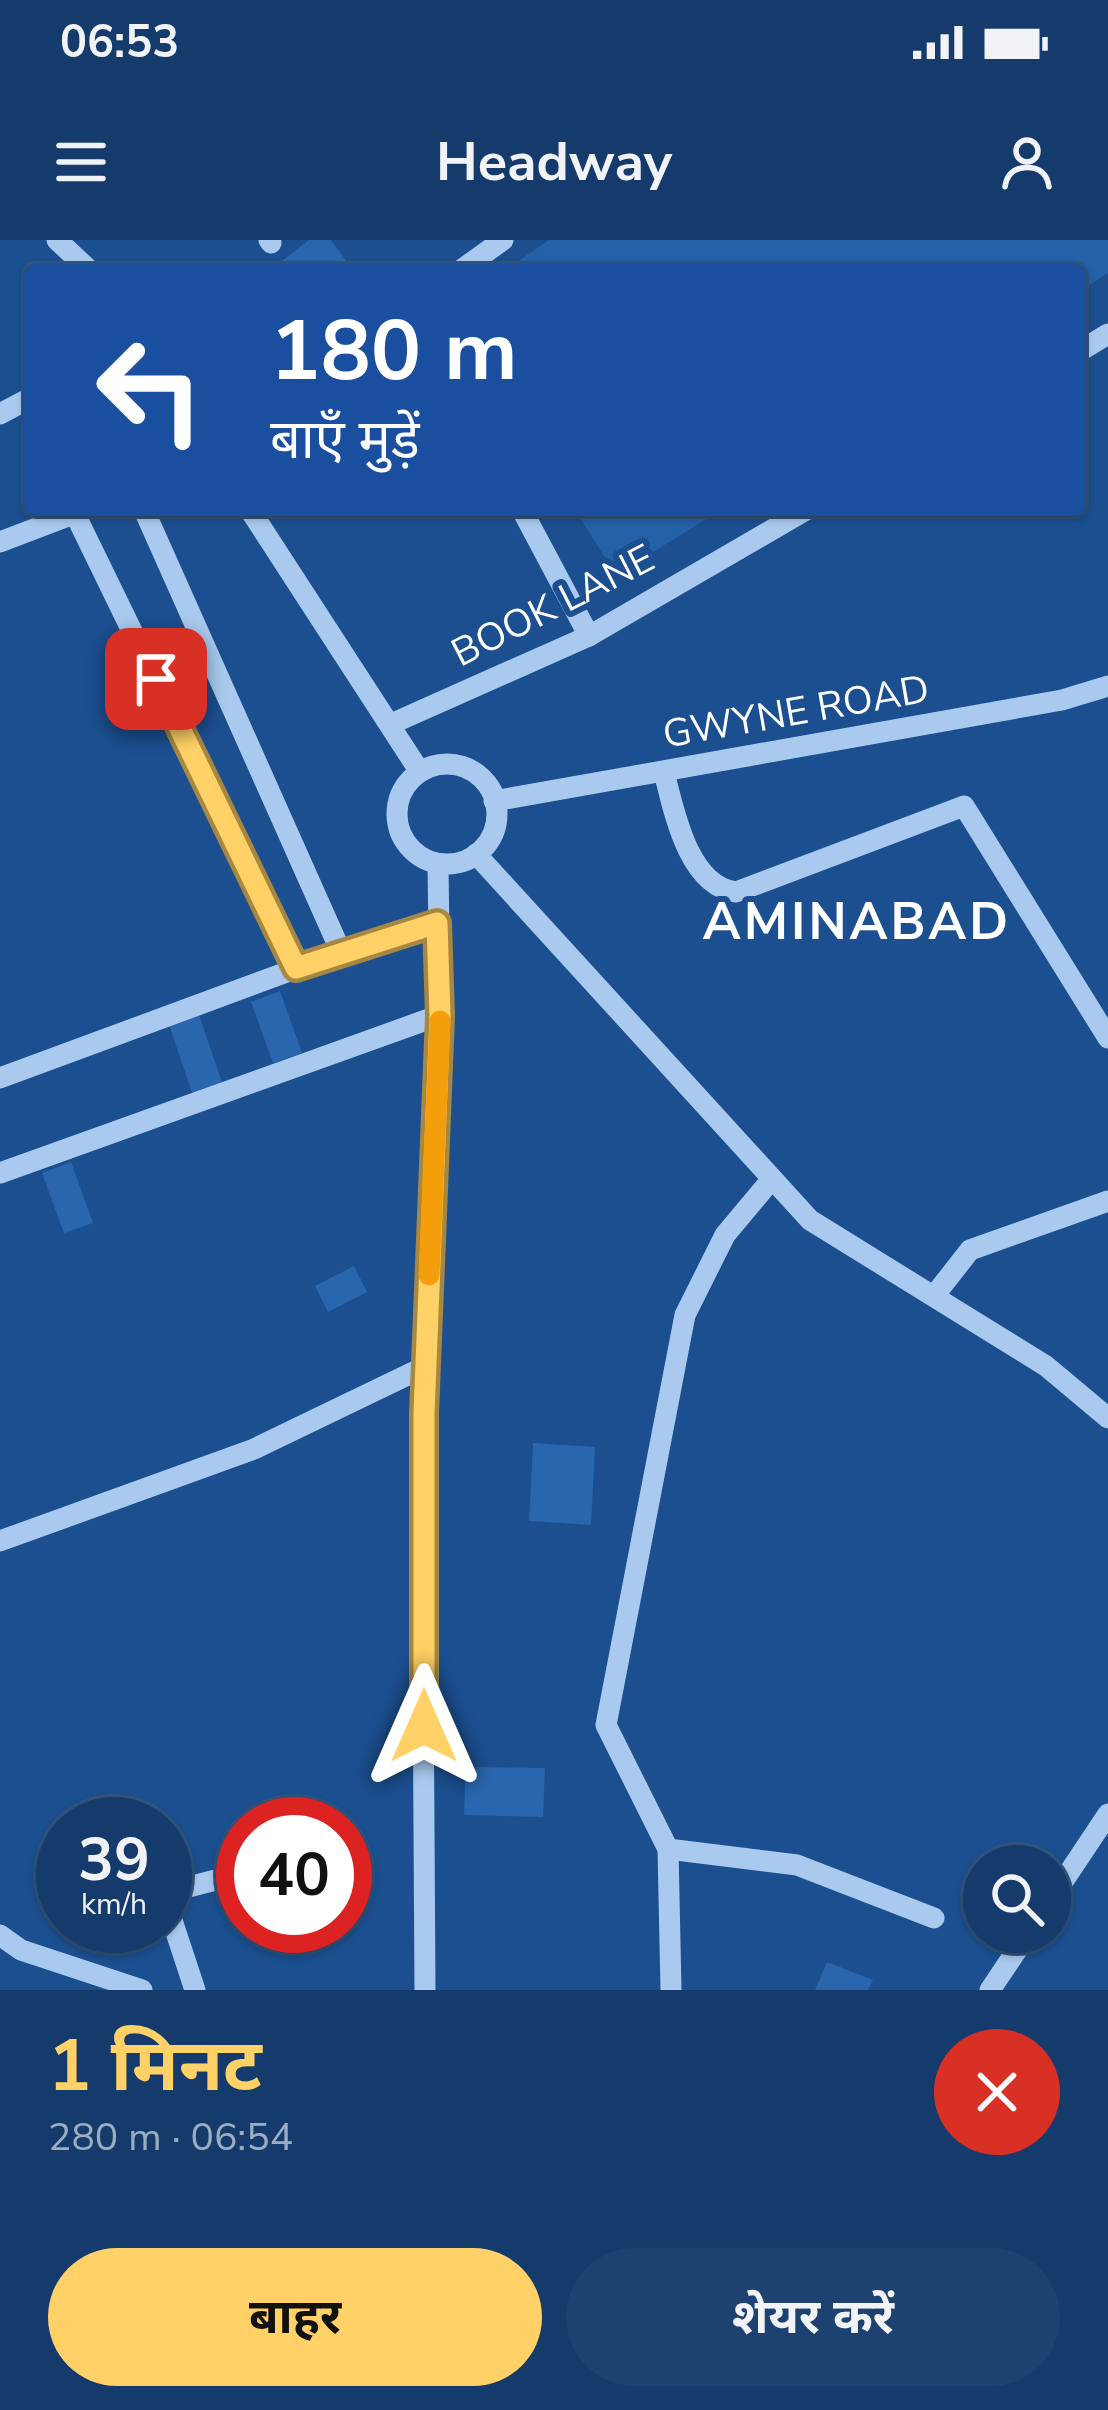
<!DOCTYPE html>
<html lang="hi">
<head>
<meta charset="utf-8">
<style>
  body { margin:0; font-family:"Nunito Sans","Noto Sans Devanagari",sans-serif; background:#1d4271; color:#f1f3f6; height:100vh; display:flex; flex-direction:column; font-size:45px; white-space:nowrap }
  * { box-sizing:border-box; margin:0 }
  p { font-size:39px; color:#9dadc1 }
  .icon { flex:none; width:66px; height:66px; fill:none; stroke:currentColor; stroke-width:2; stroke-linecap:round; stroke-linejoin:round }
  .map { position:relative; height:1750px; overflow:hidden }
  .drawer { display:flex; flex-direction:column; background:#143b6b; flex:1 }
  .drawer>* { flex:none }
  .hud { position:absolute; left:24px; top:24px; width:1062px; height:252px; border-radius:12px; box-shadow:0 3px 9px #0004,0 0 0 3px #33557e; background:#1a4fa0; color:#fff; overflow:hidden }
  .tools { position:absolute; left:963px; top:1605px; display:grid; gap:24px }
  .tools a { display:grid; place-items:center; width:108px; height:108px; border-radius:50%; background:#143b6b; box-shadow:0 3px 9px #0004,0 0 0 3px #33557e; font-size:60px }
  .speed { position:absolute; left:36px; top:1557px; display:flex; gap:24px; font-size:60px; font-weight:700; text-align:center }
  .speed>* { display:grid; place-content:center; width:156px; height:156px; border-radius:50%; background:#143b6b; box-shadow:0 3px 9px #0004,0 0 0 3px #33557e; line-height:1 }
  .speed small { font-size:30px; font-weight:400 }
  .speed .limit { border:18px solid #d22; background:#fff; color:#111 }
  .pin { position:absolute; display:grid; place-items:center; width:102px; height:102px; color:#fff; margin:-51px; border-radius:24px; box-shadow:0 6px 18px #0006 }
  .me { position:absolute; width:132px; margin:-66px; rotate:0deg; stroke-linejoin:round; filter:drop-shadow(0 0 9px #0008) }
  .turn { display:flex; align-items:center; gap:42px; height:252px; padding:0 48px; font-size:54px }
  .turn .icon { width:156px; height:156px; stroke-width:2.5 }
  .turn b { display:block; font-size:84px; line-height:102px }
  .round { display:grid; place-items:center; flex:none; width:126px; height:126px; border-radius:63px; background:#1d4271 }
  .overview { display:flex; align-items:center; justify-content:space-between; height:204px; padding:0 48px }
  h1 { font-size:72px; font-weight:700; line-height:90px; color:#ffd166 }
  .action { display:flex; gap:24px; margin-top:auto; padding:24px 48px }
  .action a { flex:1; height:138px; border-radius:72px; background:#ffd166; color:#111; font-size:48px; font-weight:700; line-height:138px; text-align:center }
  .action a+a { background:#1d4271; color:#f1f3f6 }
  .status { display:flex; justify-content:space-between; align-items:center; height:84px; padding:0 60px; background:#143b6b; direction:ltr }
  .status svg { height:33px; fill:currentColor }
  header { display:flex; justify-content:space-between; align-items:center; height:156px; padding:0 48px; background:#143b6b; font-size:54px; font-weight:700 }
  .map>svg:first-child { display:block }
</style>
</head>
<body>
<div class="status"><b>06:53</b><svg viewBox="0 0 49 12"><path d="M0 12V9h3v3zM5 12V6h3v6zM10 12V3h3v9zM15 12V0h3v12zM26 1h20v11H26zM47 4h2v5h-2z"/></svg></div>
<header><svg class="icon" aria-label="menu" viewBox="0 0 24 24"><path d="M4 6h16M4 12h16M4 18h16"/></svg>Headway<svg class="icon" aria-label="person" viewBox="0 0 24 24"><circle cx="12" cy="8" r="4"/><path d="M4 21q1-7 8-7t8 7"/></svg></header>
<div class="map">
<svg width="1108" height="1750" viewBox="0 0 1108 1750">
  <rect width="100%" height="100%" fill="#1b4f8f"/>
  <!-- green -->
  <g fill="#2461a8">
    <path d="M549 0H1108V33L1080 51V30H505Z"/>
    <path d="M575 270H721L616 335Z"/>
  </g>
  <!-- building -->
  <g fill="#2a66ad">
    <path d="M309 0H331L353 30H289L282 21Z"/>
    <path d="M280 751 302 813 273 823 251 762Z"/>
    <path d="M198 772 224 848 194 858 168 782Z"/>
    <path d="M71 922 93 983 64 993 42 933Z"/>
    <path d="M354 1026 367 1052 328 1072 315 1046Z"/>
    <path d="M533 1203 595 1207 591 1285 529 1281Z"/>
    <path d="M466 1527 545 1528 543 1577 464 1575Z"/>
    <path d="M827 1722 873 1740 868 1750H815Z"/>
  </g>
  <g fill="none" stroke-linecap="round" stroke-linejoin="round">
    <!-- minor -->
    <g stroke="#a9c9ee" stroke-width="21">
      <path d="M57 0 89 30"/>
      <path d="M269 0 271 3"/>
      <path d="M461 30 503 0"/>
      <path d="M1080 111 1108 94"/>
      <path d="M0 174 30 158"/>
      <path d="M144 270 341 712"/>
      <path d="M250 270 420 532"/>
      <path d="M522 270 589 396"/>
      <path d="M75 274 296 728"/>
      <path d="M0 302 84 270"/>
      <path d="M391 484 589 396 806 270"/>
      <circle cx="447" cy="574" r="50"/>
      <path d="M664 532C674 571 688 646 736 652L964 566 1108 798"/>
      <path d="M494 561 1062 460 1108 446"/>
      <path d="M476 614 810 980 1046 1126 1108 1178"/>
      <path d="M0 838 341 712 437 683"/>
      <path d="M0 933 440 775"/>
      <path d="M934 1056 970 1010 1108 961"/>
      <path d="M0 1301 254 1209 424 1127"/>
      <path d="M345 1607 350 1606"/>
      <path d="M668 1609 797 1625 934 1678"/>
      <path d="M165 1653 243 1633"/>
      <path d="M165 1659 195 1750"/>
      <path d="M1050 1661 1108 1574"/>
      <path d="M0 1695 21 1710 142 1750"/>
      <path d="M425 1750 422 1266 424 1127 440 775 438 624"/>
      <path d="M671 1750 668 1609 606 1485 685 1075 725 995 771 940"/>
      <path d="M990 1750 1029 1692"/>
    </g>
  </g>
  <g fill="none" stroke-linecap="round" stroke-linejoin="round">
    <!-- route casing -->
    <g stroke="#a68842" stroke-width="30">
      <path id="route" d="M156 439 296 728 437 683 440 776 424 1173V1486"/>
    </g>
    <!-- route -->
    <use href="#route" stroke="#ffd166" stroke-width="21"/>
    <!-- slow -->
    <path stroke="#f59e0b" stroke-width="21" d="M429 1035 440 781"/>
  </g>
  <g text-anchor="middle" dominant-baseline="central" stroke-width="12" stroke-linejoin="round" paint-order="stroke">
    <!-- street labels -->
    <g font-size="39" fill="#fff" stroke="#1b4f8f">
      <text transform="translate(553 366) rotate(-27)">BOOK LANE</text>
      <text transform="translate(796 472) rotate(-10)">GWYNE ROAD</text>
    </g>
    <!-- district labels -->
    <g font-size="51" font-weight="bold" letter-spacing="3" fill="#fff" stroke="#1b4f8f">
      <text x="857" y="682">AMINABAD</text>
    </g>
  </g>
</svg>
<div class="tools">
<a><svg class="icon" aria-label="search" viewBox="0 0 24 24"><circle cx="10" cy="10" r="6"/><path d="M15 15l6 6"/></svg></a>
</div>
<div class="speed"><div>39<small>km/h</small></div><div class="limit">40</div></div>
<div class="pin" style="left:156px;top:439px;background:#d93025"><svg class="icon" aria-label="arrive" viewBox="0 0 24 24"><path d="M6 21V4h12l-3 4 3 4H6"/></svg></div>
<svg class="me" style="left:424px;top:1486px" viewBox="-20 -20 40 40"><path d="M0-17L14 15 0 8-14 15z" fill="#ffd166" stroke="#fff" stroke-width="4"/></svg>
<div class="hud">
<div class="turn"><svg class="icon" aria-label="left" viewBox="0 0 24 24"><path d="M17 20v-9H6M10 6l-5 5 5 5"/></svg><div><b>180 m</b>बाएँ मुड़ें</div></div>
</div>
</div>
<section class="drawer">
<div class="overview"><div><h1>1 मिनट</h1><p>280 m · 06:54</p></div><a class="round" style="background:#d93025;color:#fff"><svg class="icon" aria-label="close" viewBox="0 0 24 24"><path d="M6 6l12 12M18 6L6 18"/></svg></a></div>
<div class="action"><a>बाहर</a><a>शेयर करें</a></div>
</section>
</body>
</html>
